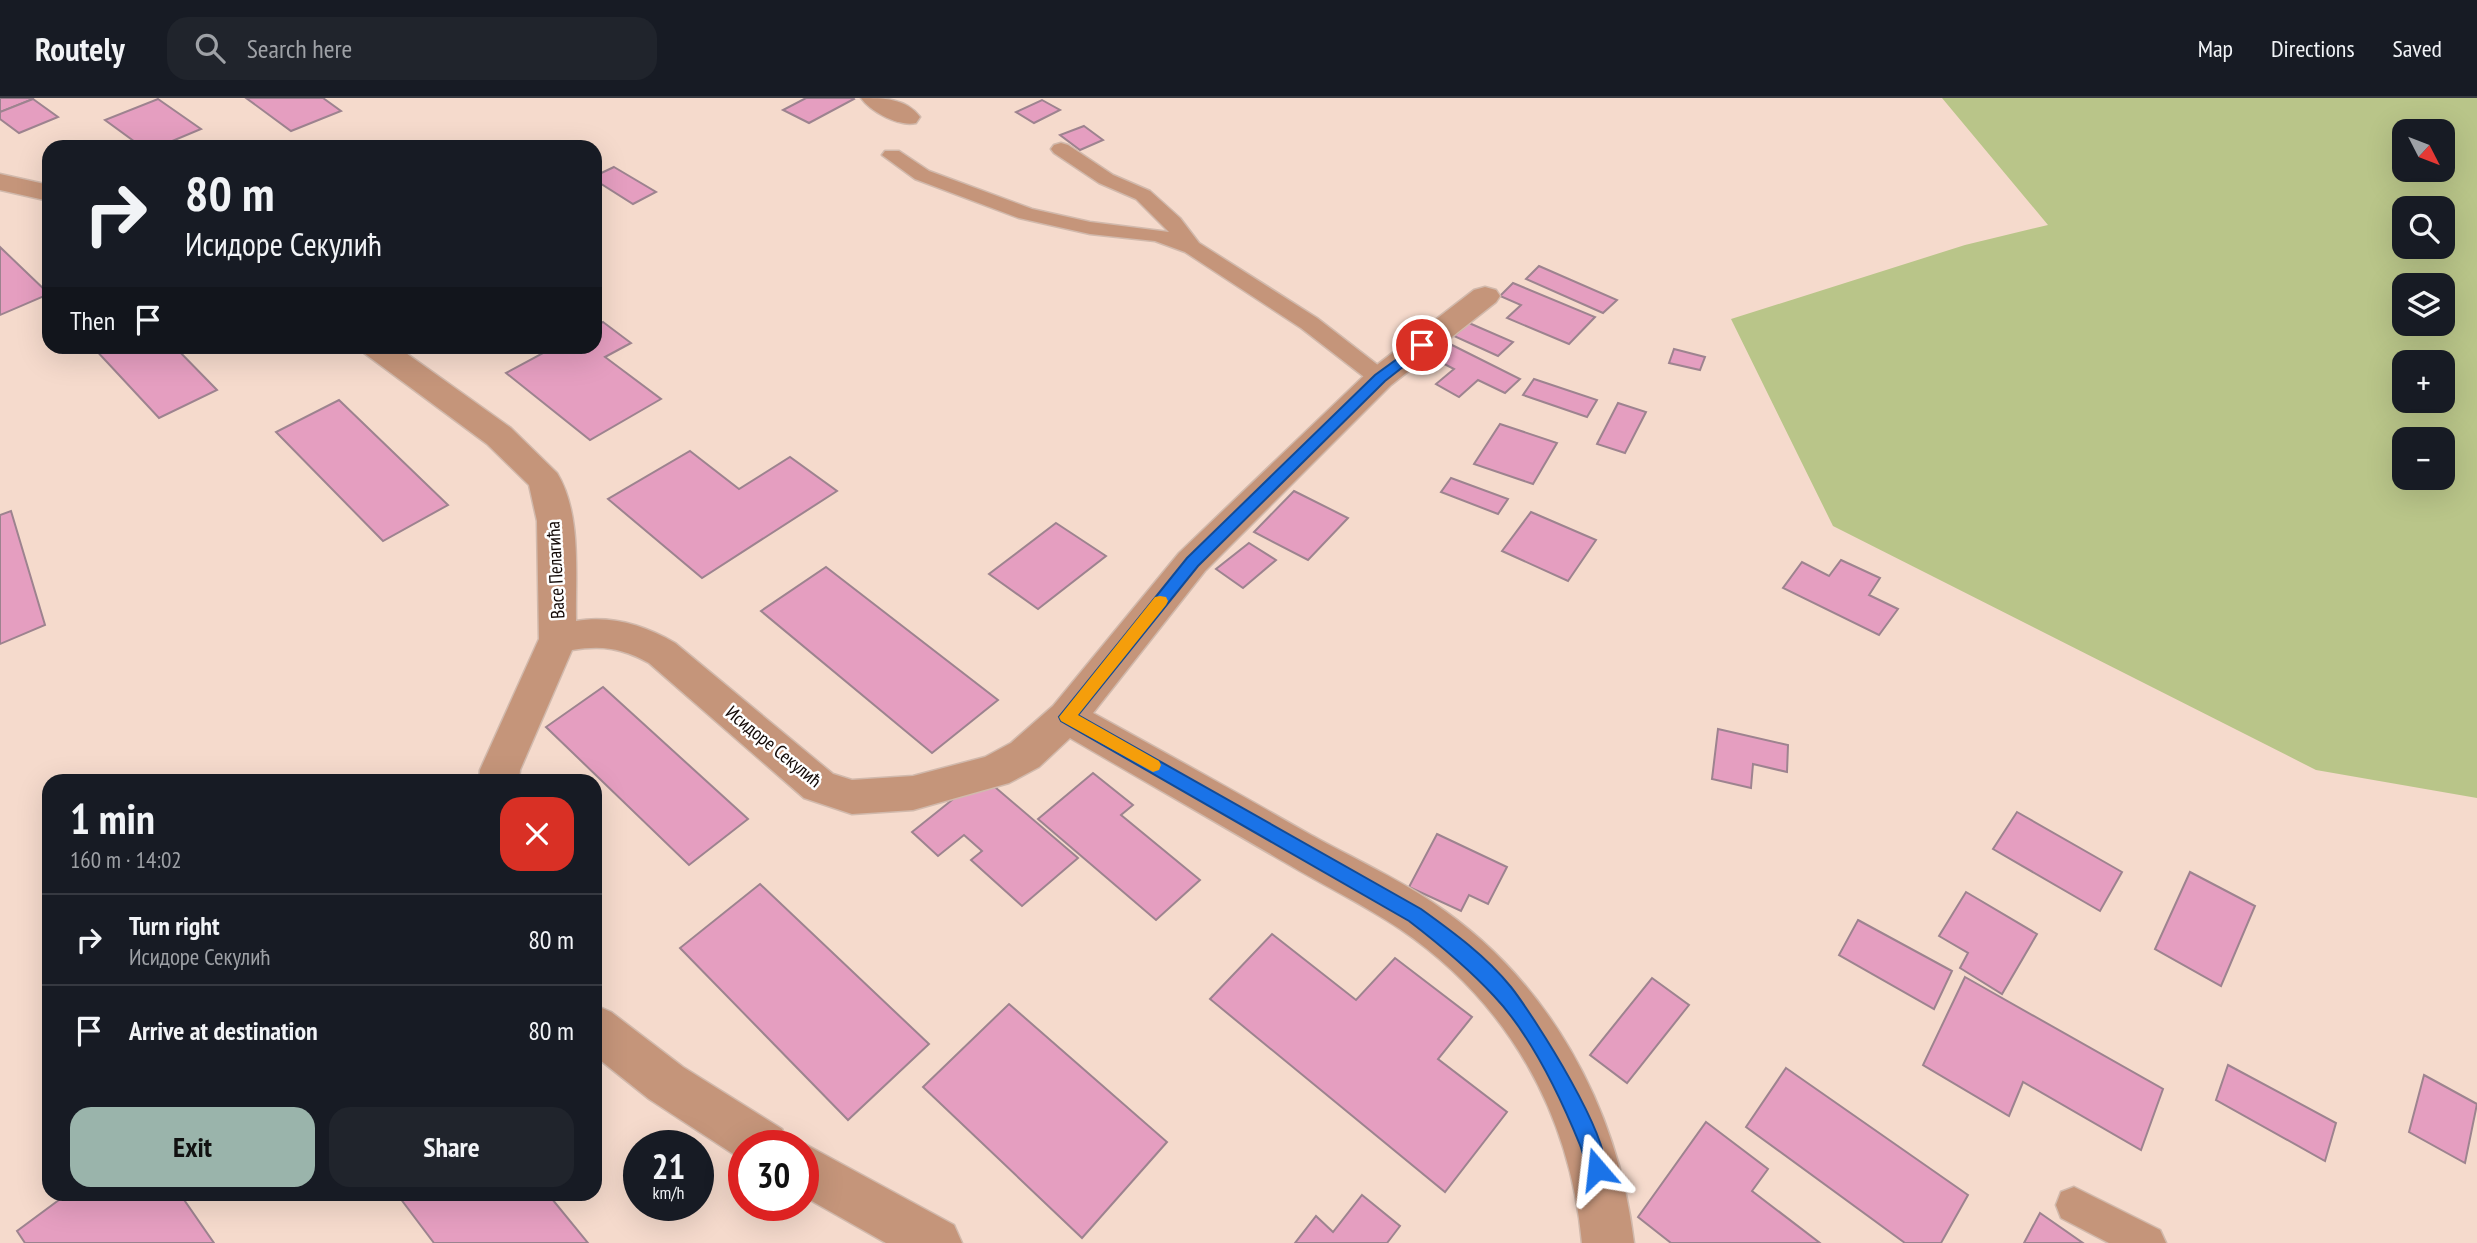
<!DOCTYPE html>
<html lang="en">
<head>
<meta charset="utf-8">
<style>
  body { margin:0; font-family:"PT Sans Narrow",sans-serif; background:#20242c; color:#f1f3f6; height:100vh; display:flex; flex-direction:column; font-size:26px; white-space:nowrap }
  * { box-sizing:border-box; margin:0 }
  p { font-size:23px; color:#9ea1a6 }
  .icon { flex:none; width:38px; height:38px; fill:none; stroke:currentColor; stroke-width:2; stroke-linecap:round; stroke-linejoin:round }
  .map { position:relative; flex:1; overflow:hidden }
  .sheet { position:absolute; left:42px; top:676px; width:560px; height:427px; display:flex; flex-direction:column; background:#171b24; border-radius:21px; box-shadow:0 7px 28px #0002 }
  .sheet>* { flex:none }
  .banner { position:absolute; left:42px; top:42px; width:560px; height:214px; border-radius:21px; box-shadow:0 7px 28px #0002; background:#171b24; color:#f1f3f6; overflow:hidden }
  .needle { width:46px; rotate:132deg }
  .controls { position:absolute; left:2392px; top:21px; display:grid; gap:14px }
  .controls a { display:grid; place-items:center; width:63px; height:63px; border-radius:14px; background:#171b24; box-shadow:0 7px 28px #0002; font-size:35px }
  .speed { position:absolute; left:623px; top:1032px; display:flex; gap:14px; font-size:35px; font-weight:700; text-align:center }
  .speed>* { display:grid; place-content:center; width:91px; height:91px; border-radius:50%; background:#171b24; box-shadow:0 7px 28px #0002; line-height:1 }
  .speed small { font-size:18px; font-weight:400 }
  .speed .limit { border:10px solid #d22; background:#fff; color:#111 }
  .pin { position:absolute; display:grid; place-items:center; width:60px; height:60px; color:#fff; margin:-30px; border:4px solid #fff; border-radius:50%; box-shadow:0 2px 7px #0007 }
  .me { position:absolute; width:77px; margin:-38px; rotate:343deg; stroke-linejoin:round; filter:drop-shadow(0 0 5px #0008) }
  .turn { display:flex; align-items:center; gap:24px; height:147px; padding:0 28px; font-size:32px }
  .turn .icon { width:91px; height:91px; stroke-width:2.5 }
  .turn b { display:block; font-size:49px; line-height:60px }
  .then { display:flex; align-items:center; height:66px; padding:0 28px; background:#0003; gap:14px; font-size:26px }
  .round { display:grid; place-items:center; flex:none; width:74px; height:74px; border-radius:21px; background:#20242c }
  .head { display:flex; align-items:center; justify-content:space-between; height:119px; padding:0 28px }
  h1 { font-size:42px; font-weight:700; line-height:52px }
  .cta { display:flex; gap:14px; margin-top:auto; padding:14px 28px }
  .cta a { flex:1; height:80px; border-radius:21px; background:#9ab4ab; color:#111; font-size:28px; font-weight:700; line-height:80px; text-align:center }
  .cta a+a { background:#20242c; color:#f1f3f6 }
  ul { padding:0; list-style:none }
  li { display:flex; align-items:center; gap:21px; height:91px; padding:0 28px; border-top:2px solid #363941 }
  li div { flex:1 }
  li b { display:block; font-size:26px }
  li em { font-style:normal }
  header { display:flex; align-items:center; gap:42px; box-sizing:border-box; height:98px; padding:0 35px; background:#171b24; border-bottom:2px solid #363941 }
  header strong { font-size:33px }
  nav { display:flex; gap:38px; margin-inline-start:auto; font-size:24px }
  .search { width:490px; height:63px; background:#20242c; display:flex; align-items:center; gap:18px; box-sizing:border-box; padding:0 24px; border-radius:21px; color:#9ea1a6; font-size:26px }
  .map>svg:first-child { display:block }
</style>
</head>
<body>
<header>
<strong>Routely</strong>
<div class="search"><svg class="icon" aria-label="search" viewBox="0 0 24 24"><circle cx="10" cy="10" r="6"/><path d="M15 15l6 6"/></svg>Search here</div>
<nav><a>Map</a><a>Directions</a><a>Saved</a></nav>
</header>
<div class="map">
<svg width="2477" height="1145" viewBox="0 0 2477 1145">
  <rect width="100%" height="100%" fill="#f5dacc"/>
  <!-- green -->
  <path fill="#b9c589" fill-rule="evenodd" d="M1942 0H2477V700L2316 672 1833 428 1731 221 1965 147 2048 127ZM2404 33H2443V72H2404ZM2404 110H2443V149H2404ZM2443 187V226H2404V187ZM2404 264H2443V303H2404ZM2404 341H2443V380H2404Z"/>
  <!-- building -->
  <g fill="#e59ec0" stroke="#9d838f" stroke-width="2">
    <path d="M0 0H32L33 1 0 14Z"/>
    <path d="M246 0H323L341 13 291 33Z"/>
    <path d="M806 0H853L854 1 809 25 783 12Z"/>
    <path d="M33 1 58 19 19 35 0 21V14Z"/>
    <path d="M158 1 201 31 158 49H142L105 22Z"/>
    <path d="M1042 2 1060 12 1034 25 1016 14Z"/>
    <path d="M1084 28 1103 42 1080 52 1060 37Z"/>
    <path d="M614 69 656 94 633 106 595 82V78Z"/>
    <path d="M0 149 49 196 0 217Z"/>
    <path d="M1539 168 1617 202 1603 215 1526 181Z"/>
    <path d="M1513 185 1595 219 1569 246 1507 220 1521 207 1500 198Z"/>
    <path d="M603 224 631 245 605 259 661 301 590 342 506 275 556 248H595V228Z"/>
    <path d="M1469 225 1513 244 1498 258 1454 238Z"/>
    <path d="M1446 244 1520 281 1505 295 1478 282 1459 299 1436 286 1454 271 1429 258Z"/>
    <path d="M92 248H174L217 292 159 320Z"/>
    <path d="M1674 251 1705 259 1700 272 1669 265Z"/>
    <path d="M1534 281 1597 302 1587 319 1523 297Z"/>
    <path d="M339 302 448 407 383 443 276 334Z"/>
    <path d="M1618 305 1646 314 1625 355 1597 346Z"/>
    <path d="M1500 326 1557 345 1533 386 1474 366Z"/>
    <path d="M690 353 739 391 790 359 837 393 702 480 608 401Z"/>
    <path d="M1451 380 1508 401 1498 416 1441 394Z"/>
    <path d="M1294 393 1348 420 1308 462 1254 434Z"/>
    <path d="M11 413 45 527 0 546V417Z"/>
    <path d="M1531 414 1596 442 1568 483 1502 453Z"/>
    <path d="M1056 425 1106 458 1038 511 989 476Z"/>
    <path d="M1249 445 1276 462 1243 490 1216 471Z"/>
    <path d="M1841 462 1880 480 1869 497 1898 511 1879 537 1783 490 1802 464 1829 478Z"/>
    <path d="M826 469 998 602 932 655 761 513Z"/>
    <path d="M603 589 748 721 689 767 546 629Z"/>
    <path d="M1718 631 1788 647 1787 674 1753 666 1751 690 1712 681Z"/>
    <path d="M1093 675 1133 707 1121 717 1200 782 1156 822 1038 721Z"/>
    <path d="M982 678 1078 760 1022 808 971 762 982 753 964 737 938 758 912 734Z"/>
    <path d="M2017 714 2122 774 2100 813 1993 751Z"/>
    <path d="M1437 736 1507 769 1488 806 1469 797 1461 813 1409 789Z"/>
    <path d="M2190 774 2255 808 2221 888 2155 851Z"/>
    <path d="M760 786 929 946 848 1022 680 850Z"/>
    <path d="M1966 794 2037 836 2002 896 1960 870 1968 855 1939 838Z"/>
    <path d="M1858 822 1952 873 1934 911 1839 857Z"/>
    <path d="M1272 836 1356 902 1395 860 1472 919 1438 961 1507 1014 1445 1094 1210 901Z"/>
    <path d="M1965 879 2163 991 2141 1052 2023 984 2009 1018 1923 967Z"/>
    <path d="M1652 880 1689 907 1627 985 1590 957Z"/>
    <path d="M1009 906 1167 1044 1082 1140 923 989Z"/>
    <path d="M2228 967 2336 1025 2325 1063 2216 1002Z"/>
    <path d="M1786 970 1968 1097 1941 1145H1905L1746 1029Z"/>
    <path d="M2424 977 2477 1006 2465 1065 2409 1034Z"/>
    <path d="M1706 1024 1768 1071 1752 1093 1820 1145H1671L1638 1119Z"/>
    <path d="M67 1096H180L214 1145H25L17 1133Z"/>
    <path d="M397 1096H548L588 1145H434Z"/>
    <path d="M1362 1097 1400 1128 1387 1145H1295L1316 1118 1333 1134Z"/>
    <path d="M2040 1115 2083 1145H2024Z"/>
  </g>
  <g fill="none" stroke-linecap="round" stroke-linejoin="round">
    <!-- lane casing -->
    <g stroke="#d1b9ac" stroke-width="3">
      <g id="lane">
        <path d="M1061 45 1068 47 1113 77 1150 93 1180 120 1199 145 1317 220 1388 275 1392 280 1388 285 1380 287 1372 285 1301 230 1185 154 1155 143 1090 136 1019 120 915 81 882 57 885 53H899L929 73 1032 111 1090 124 1169 134 1136 101 1099 85 1054 55 1051 51 1054 47Z"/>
        <path d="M2074 1089 2160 1132 2166 1145H2109L2061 1120 2056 1107 2061 1094Z"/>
      </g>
    </g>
    <!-- street casing -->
    <g stroke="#d1b9ac" stroke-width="3">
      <g id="street">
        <path d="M861 0C883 0 906 0 920 19L916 25C899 29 871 14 861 0Z"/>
        <path d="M0 76 49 87V103L0 92Z"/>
        <path d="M1485 189 1496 192 1500 198 1496 204 1391 287 1205 473 1093 615C1166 655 1239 696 1311 737 1351 759 1394 779 1432 804 1548 881 1618 1008 1634 1145H1582C1570 1016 1509 905 1400 831 1364 807 1323 787 1286 765 1214 723 1142 682 1070 640L1039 669 1009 685 913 712 852 716 804 700 649 565C622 550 602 547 572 552L520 672 519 682H479L480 672 539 541 537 423 529 387 487 346 364 255 360 248H396L511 330 557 375C582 416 575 476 576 523 612 517 644 527 675 545L833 676 852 682 913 678 985 659 1011 645 1053 608 1179 455 1369 273 1474 192Z"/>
        <path d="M595 907 611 914 683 969 782 1031 790 1048H744V1063L649 1001 595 958Z"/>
        <path d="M803 1045 954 1127 962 1145H886L803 1098V1048H795Z"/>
      </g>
    </g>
    <!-- lane -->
    <use href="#lane" fill="#c5957a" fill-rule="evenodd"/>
    <!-- street -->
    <use href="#street" fill="#c5957a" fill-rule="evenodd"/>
  </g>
  <!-- route -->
  <path fill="#1a73e8" stroke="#114b97" stroke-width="2" d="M1422 243 1427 245V250L1385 283 1198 468 1078 617 1421 811C1453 834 1486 858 1511 889 1533 917 1617 1047 1604 1078L1597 1081 1589 1078C1585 1068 1584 1057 1580 1047 1560 998 1531 937 1494 898 1468 870 1439 846 1409 823L1061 623 1059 619 1187 460 1375 277Z"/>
  <!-- slow -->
  <path fill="#f59e0b" d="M1160 498 1166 499 1168 503 1166 507 1078 617 1159 663 1161 667 1159 672 1153 674 1061 623 1059 619 1155 499Z"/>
  <g text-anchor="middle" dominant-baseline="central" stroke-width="5" stroke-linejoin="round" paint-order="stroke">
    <!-- street labels -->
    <g font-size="19" fill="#120906" stroke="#fff">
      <text transform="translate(555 472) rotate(-93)">Васе Пелагића</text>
      <text transform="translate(774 648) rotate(39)">Исидоре Секулић</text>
    </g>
  </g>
</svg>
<div class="controls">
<a><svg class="needle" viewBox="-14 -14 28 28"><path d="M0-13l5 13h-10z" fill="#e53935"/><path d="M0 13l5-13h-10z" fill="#9ea1a6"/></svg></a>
<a><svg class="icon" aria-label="search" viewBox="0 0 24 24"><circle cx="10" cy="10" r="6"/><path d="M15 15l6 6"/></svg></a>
<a><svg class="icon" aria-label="layers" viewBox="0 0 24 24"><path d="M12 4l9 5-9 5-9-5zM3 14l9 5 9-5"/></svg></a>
<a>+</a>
<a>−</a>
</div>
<div class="speed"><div>21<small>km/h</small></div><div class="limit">30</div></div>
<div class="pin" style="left:1422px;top:247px;background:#d93025"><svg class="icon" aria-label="arrive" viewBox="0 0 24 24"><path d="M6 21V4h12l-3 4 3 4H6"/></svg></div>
<svg class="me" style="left:1597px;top:1071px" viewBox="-20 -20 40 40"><path d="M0-17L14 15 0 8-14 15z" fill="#1a73e8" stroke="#fff" stroke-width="4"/></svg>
<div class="banner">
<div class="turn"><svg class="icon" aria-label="right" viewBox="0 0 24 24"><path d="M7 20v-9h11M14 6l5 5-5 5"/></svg><div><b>80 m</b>Исидоре Секулић</div></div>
<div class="then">Then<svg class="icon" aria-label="arrive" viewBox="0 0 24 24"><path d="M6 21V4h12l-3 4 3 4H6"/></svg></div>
</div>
<section class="sheet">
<div class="head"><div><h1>1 min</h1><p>160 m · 14:02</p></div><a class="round" style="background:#d93025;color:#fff"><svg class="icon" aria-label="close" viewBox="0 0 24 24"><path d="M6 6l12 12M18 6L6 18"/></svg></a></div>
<ul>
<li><svg class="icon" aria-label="right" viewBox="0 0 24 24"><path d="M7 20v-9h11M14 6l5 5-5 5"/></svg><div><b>Turn right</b><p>Исидоре Секулић</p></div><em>80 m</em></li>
<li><svg class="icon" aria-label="arrive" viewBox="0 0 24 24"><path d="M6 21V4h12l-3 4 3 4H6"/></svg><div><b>Arrive at destination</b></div><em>80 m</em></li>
</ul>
<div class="cta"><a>Exit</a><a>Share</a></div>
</section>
</div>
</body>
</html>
